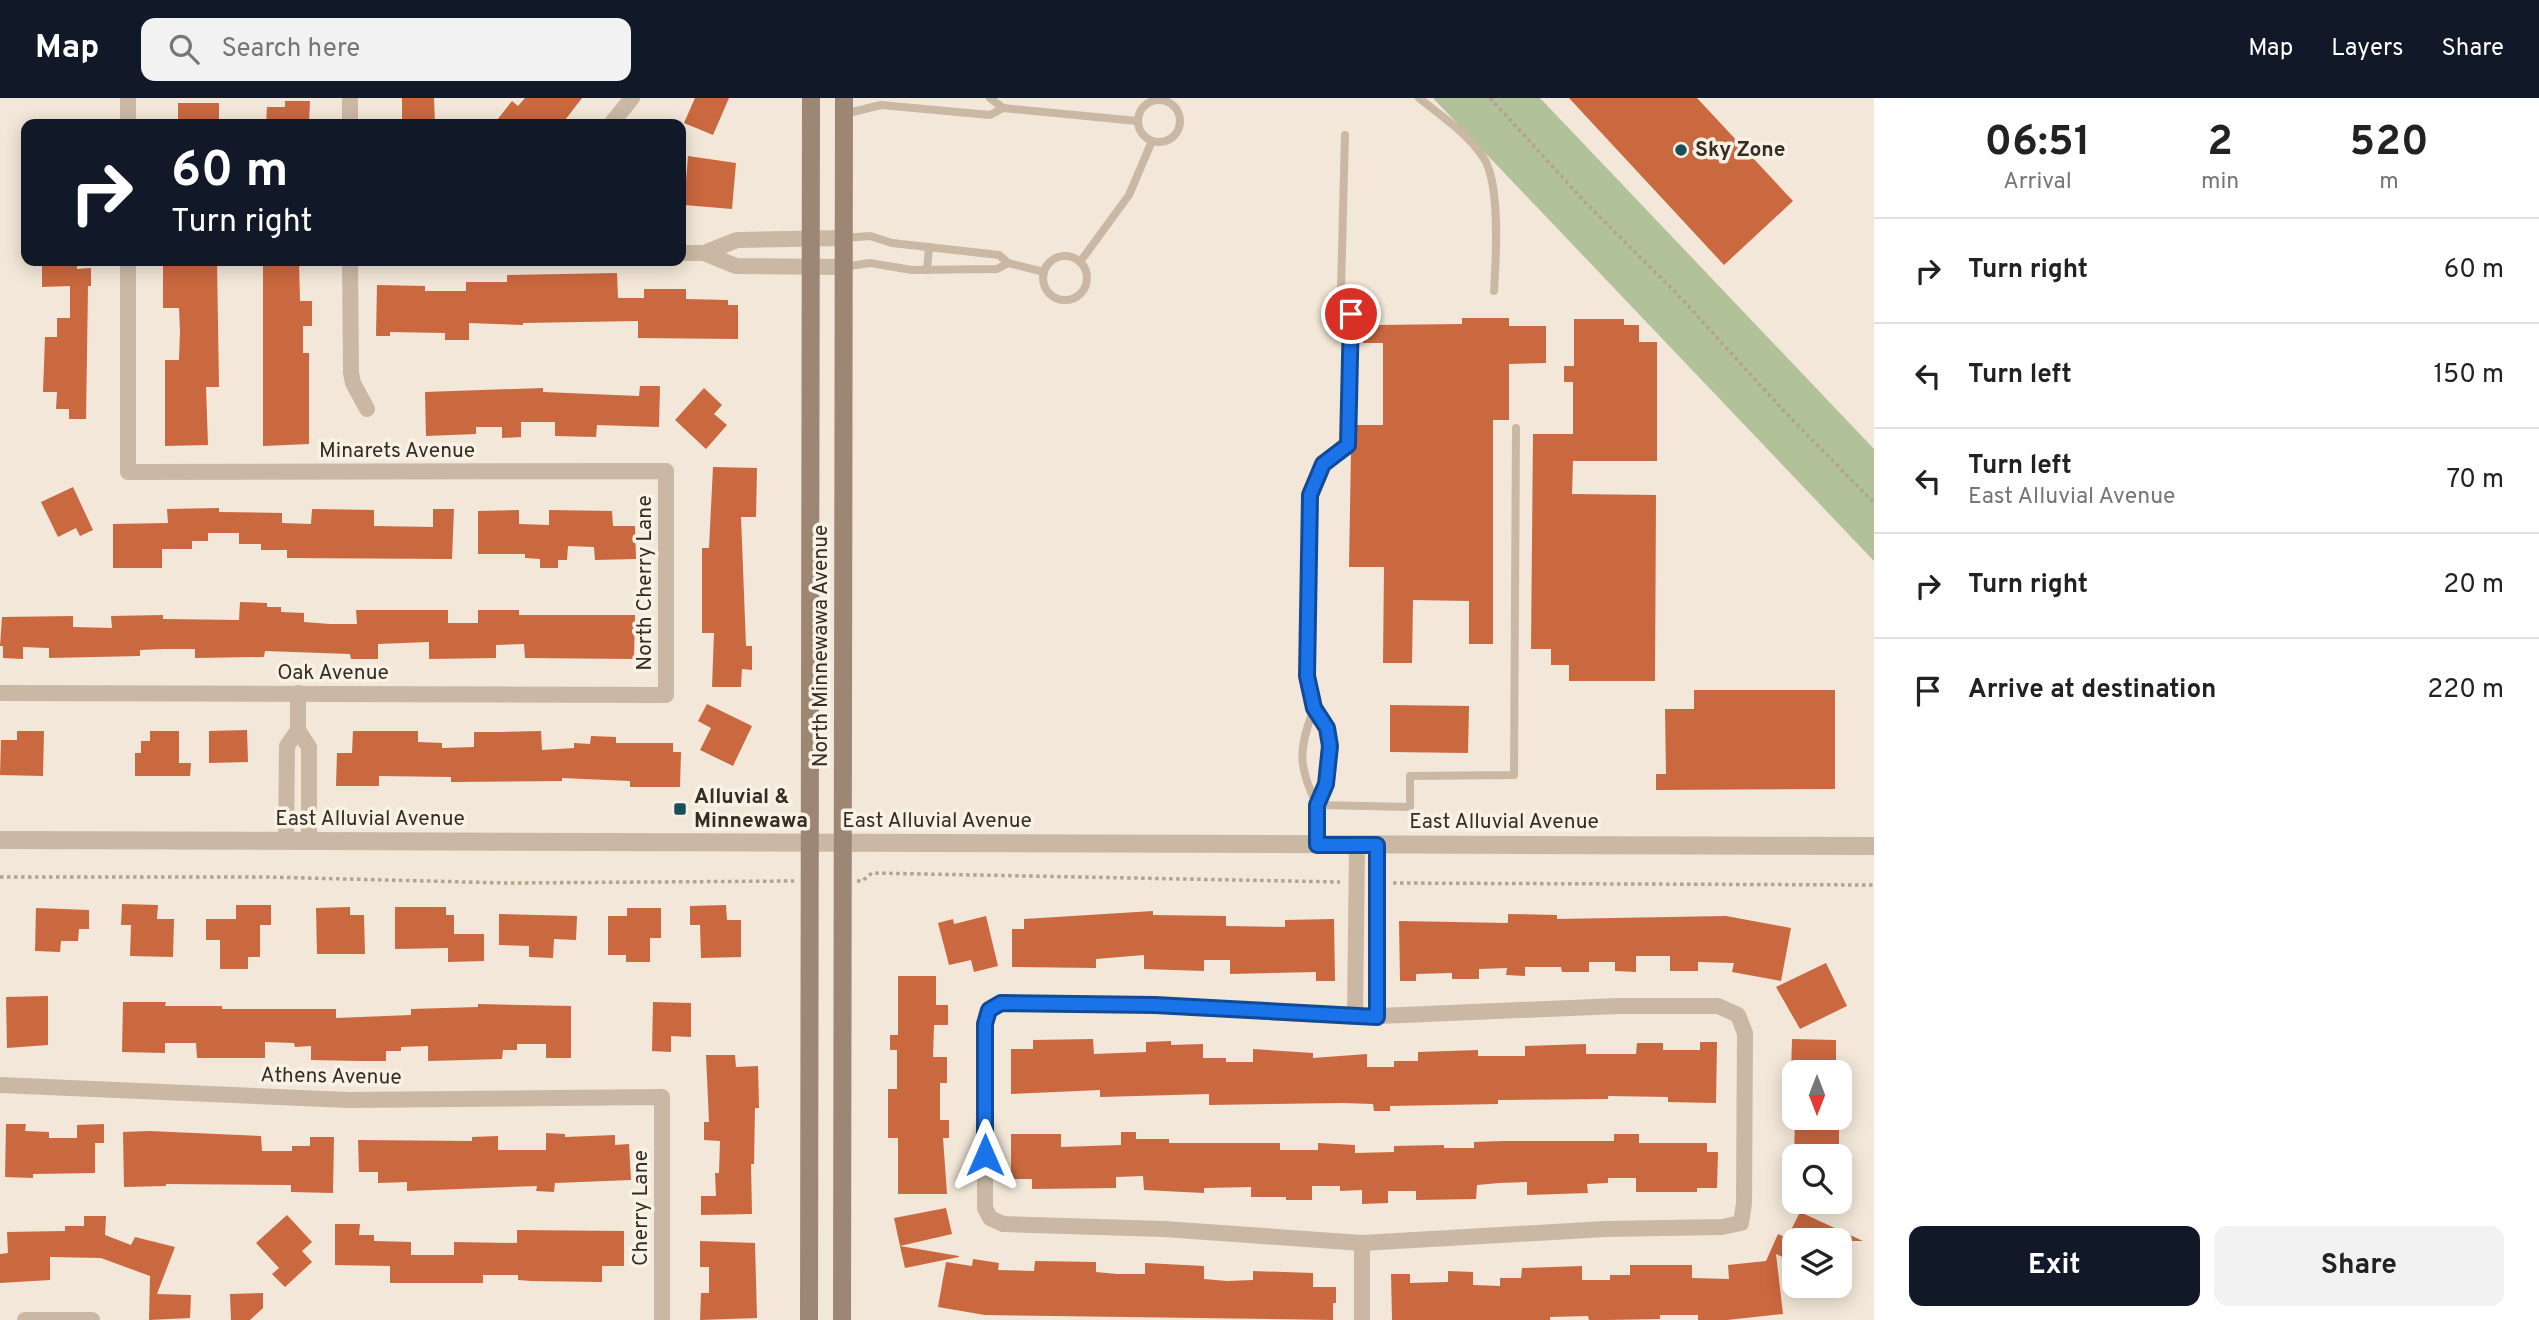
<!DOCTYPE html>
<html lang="en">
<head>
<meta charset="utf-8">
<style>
  body { margin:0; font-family:Overpass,sans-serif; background:#f2f2f2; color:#222; height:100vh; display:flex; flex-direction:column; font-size:26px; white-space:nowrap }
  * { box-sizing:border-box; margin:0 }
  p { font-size:23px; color:#767676 }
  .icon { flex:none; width:38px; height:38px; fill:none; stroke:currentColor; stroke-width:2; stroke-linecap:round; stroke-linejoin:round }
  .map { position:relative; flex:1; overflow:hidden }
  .details { display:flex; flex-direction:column; background:#fff; width:665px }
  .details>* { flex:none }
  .hud { position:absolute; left:21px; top:21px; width:665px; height:147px; border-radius:14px; box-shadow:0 4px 18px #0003; background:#111827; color:#fff; overflow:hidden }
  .needle { width:46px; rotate:180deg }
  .controls { position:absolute; left:1782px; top:962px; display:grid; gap:14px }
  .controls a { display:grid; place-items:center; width:70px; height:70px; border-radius:14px; background:#fff; box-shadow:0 4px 18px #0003; font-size:35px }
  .pin { position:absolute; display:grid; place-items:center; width:60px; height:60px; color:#fff; margin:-30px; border:4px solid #fff; border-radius:50%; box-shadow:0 2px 7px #0007 }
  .me { position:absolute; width:77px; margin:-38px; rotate:0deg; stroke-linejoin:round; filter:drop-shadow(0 0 5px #0008) }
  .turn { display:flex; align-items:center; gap:24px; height:147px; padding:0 35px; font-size:32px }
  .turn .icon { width:91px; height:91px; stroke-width:2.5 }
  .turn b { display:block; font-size:49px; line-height:60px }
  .eta { display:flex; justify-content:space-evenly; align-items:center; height:119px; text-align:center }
  .eta b { font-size:42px; font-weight:700; line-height:49px }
  .primary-button { display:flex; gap:14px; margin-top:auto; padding:14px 35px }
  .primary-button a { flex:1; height:80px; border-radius:14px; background:#111827; color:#fff; font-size:28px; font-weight:700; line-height:80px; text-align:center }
  .primary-button a+a { background:#f2f2f2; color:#222 }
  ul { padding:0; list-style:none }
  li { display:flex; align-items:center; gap:21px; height:105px; padding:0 35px; border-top:2px solid #e0e0e0 }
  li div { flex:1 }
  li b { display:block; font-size:26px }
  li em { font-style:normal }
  header { display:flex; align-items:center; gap:42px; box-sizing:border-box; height:98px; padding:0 35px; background:#111827; color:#fff }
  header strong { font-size:33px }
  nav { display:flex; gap:38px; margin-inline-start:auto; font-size:24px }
  .search { width:490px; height:63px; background:#f2f2f2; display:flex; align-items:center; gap:18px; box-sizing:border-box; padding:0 24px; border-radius:14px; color:#767676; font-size:26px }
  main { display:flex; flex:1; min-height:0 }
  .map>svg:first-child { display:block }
</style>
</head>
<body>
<header>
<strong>Map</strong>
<div class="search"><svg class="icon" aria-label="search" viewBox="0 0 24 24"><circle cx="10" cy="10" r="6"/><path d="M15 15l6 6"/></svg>Search here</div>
<nav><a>Map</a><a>Layers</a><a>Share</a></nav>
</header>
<main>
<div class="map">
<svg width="1874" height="1222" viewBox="0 0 1874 1222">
  <rect width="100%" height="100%" fill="#f2e7d8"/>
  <!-- green -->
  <path fill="#b1c198" d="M1433 0H1540L1874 351V463Z"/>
  <!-- building -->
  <g fill="#ca683f">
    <path d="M402 0H434L435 26H402Z"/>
    <path d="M525 0H582L562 26H494L512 3 518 8Z"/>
    <path d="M695 0H729L713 37 684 25Z"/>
    <path d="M1569 0H1697L1793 103 1724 167Z"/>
    <path d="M285 3H310L309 26H266L267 9H285Z"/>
    <rect x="178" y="5" width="41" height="21"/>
    <path d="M688 58 736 65 732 111 684 107Z"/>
    <path d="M42 163H74L77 164V171L91 170V188H88L86 321H69V311H56L57 294H43L45 239H57V220H70V188L42 189Z"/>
    <path d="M163 163H217L219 289H206L208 347 165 348V262H179L180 233 179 210H163Z"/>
    <path d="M263 163H299L300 203H312V228H303V255H309V346L263 348Z"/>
    <path d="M617 175 618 200H644V191H686V201L728 202V207H738V241L638 240V223L523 225V227L469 225V242H445V235L390 234V238H376L377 187 425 188V193H466V184H507V177Z"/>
    <path d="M1462 220H1509V228H1546V265L1509 266V322H1493V546H1469V503L1413 502 1412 565H1383L1384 469H1349L1351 352 1354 327H1383V245H1363V221H1376V227L1462 226Z"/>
    <path d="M1574 221H1624V227H1639V244H1657V363H1573L1572 396 1656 397 1655 583H1569V567H1551V551H1531L1533 336H1573V284H1564V268H1574Z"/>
    <path d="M640 288H660L659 329 597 327 596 339 555 338V324H521V339L502 340V329H476V336L426 338 425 294 543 290V294L639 298Z"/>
    <path d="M704 290 722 307 714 316 727 327 706 351 675 322Z"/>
    <path d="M713 369 757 370 756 419H741L746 548H752V572L742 571 741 589H712L714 535H702V450H709Z"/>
    <path d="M73 389 93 432 80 438 76 430 58 439 41 404Z"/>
    <path d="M219 410V414L282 415V425L311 426 312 411 374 412V428L433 429V411H454L452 461 287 460V452H261V446H239V435H208V443H192V451H162V470H113V426L168 425 167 411Z"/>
    <path d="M519 412V426L549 427V412L612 413 613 428H635L636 461 595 462 594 449 568 448 567 462H558V470H540V461L525 460V456H478V413Z"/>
    <path d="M240 504 267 505V509H281V514L304 515V524L330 526H357L356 512H448V525H478V512H519V517H635L634 561 525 560 524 546 496 547V560L429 561V544L378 546V561H351L350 556 265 553 264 559 195 560V551H163L140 552V558L49 560V550L23 549V561L3 560V548H0L2 519 73 518V529L112 530 111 518 163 517V521L239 522Z"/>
    <path d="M1694 592H1835V691L1656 692V676H1666L1665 611H1694Z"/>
    <path d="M707 606 752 628 733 668 700 652 711 630 698 623Z"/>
    <path d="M1390 607 1469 608 1468 655 1390 654Z"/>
    <path d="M247 632 248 664 209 665V633Z"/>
    <path d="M17 633H44L43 678 0 677 1 642H17Z"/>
    <path d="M150 633H179V665H191L190 678H135V655H141V643H150Z"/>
    <path d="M353 633H418V644L442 645V650L474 649V634H502L541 633 542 652 574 650V645L590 646 591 638 616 639V645H673V654H681L680 689H630V683L562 680V683L451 684V679L379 678V688H336L337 655H352Z"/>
    <path d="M122 806 158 807 157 821H174L173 859 130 858 131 827H121Z"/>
    <path d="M236 807H271V827H260V859H248V871H220V842H206V821H236Z"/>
    <path d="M726 807 727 822H741V859L701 860 700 827H690V808Z"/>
    <path d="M350 809V817H364L365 856H317L316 810Z"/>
    <path d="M395 809H446V817H454V836H484V863L448 864V850L395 851Z"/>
    <path d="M36 810 89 812V831H79L78 843H61L60 854 35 853Z"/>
    <path d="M627 810H661V840H650V864H626V857H608V818H627Z"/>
    <path d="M1153 813V817L1226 818V828L1285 829V822L1334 821 1335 883H1316V874L1230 876V862H1204V873L1144 871V857L1096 861V870L1012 869V831H1024V821Z"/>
    <path d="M499 816 577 818 576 842 554 841 553 860 529 859V848L499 847Z"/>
    <path d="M1508 816 1557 817V821L1726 818 1791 830 1781 883 1732 874 1734 865 1698 864V873H1670V858H1636V874L1615 873V864H1589V874H1562L1561 869H1525V878L1506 877 1507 870 1479 871V881H1452V875L1416 876V883H1400L1399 823 1508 825Z"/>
    <path d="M986 818 998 868 974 874 971 862 949 867 938 825 953 821 954 826Z"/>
    <path d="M1826 865 1847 908 1800 931 1776 889Z"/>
    <path d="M898 878H936V907H948V927H934L933 959H947V985H940V1022H949V1040H943L947 1096H898V1040H888V991H897V952H890V937H898Z"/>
    <path d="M48 898V947L7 950 6 899Z"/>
    <path d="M123 904H166L165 908H222V911H336V920L411 917V911L478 909V906L571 908V960H546V946H517V952H503L502 961 428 963V948L401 949V953H386V963H360L311 962V948L295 949 294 945 265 944V960H197L196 945H165V955L122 954Z"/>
    <path d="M653 904 691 905V939L671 938V954L652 953Z"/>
    <path d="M1093 941 1094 956 1146 954V944L1171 943V947L1203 946V960H1226V964H1253V951L1313 955V960L1367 956V969H1394V963H1418V954L1478 952V958H1525V948L1586 946V956H1636L1637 945H1663V952H1700V944H1717L1716 1005 1668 1004V999L1608 998V1001L1498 1002V1006L1390 1008V1013H1374L1373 1006 1342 1005 1209 1007V996L1100 999V992L1011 996V951H1033V942Z"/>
    <path d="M1792 941 1836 942V975H1791Z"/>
    <path d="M706 957H735L736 969 758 968 759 1010H755L754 1066H751L752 1116 701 1117V1098H716L715 1075H719L720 1043 704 1042V1024H709Z"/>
    <path d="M1795 1020H1832V1029H1839V1046H1830V1059H1794Z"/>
    <path d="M6 1026H26L25 1033 49 1034V1040H77V1027L104 1026V1045H95V1075L33 1076V1080L5 1079Z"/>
    <path d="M149 1033 261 1038 262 1053H292V1048H310V1039H334L333 1095 291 1094V1087L166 1086V1088L124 1089 123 1034Z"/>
    <path d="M1121 1034H1136V1041H1169V1045H1280V1052H1318V1045L1355 1047V1055L1394 1054V1048L1444 1047V1050H1474V1044L1503 1043H1614V1036H1639V1045H1707V1054H1718L1717 1090H1697V1094H1636V1080H1608V1085L1587 1086 1588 1095 1527 1097V1084L1499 1085 1477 1087 1476 1101 1416 1102V1093H1388V1105L1362 1106V1092L1340 1093V1088H1312V1102H1286V1099H1251V1089L1204 1090V1095L1144 1092 1143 1078 1116 1079V1090L1032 1091V1081H1011V1036H1061V1049L1121 1047Z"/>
    <path d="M546 1035 565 1036V1039L615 1037V1047L629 1046 631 1082 555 1085 554 1094 536 1093 537 1088 407 1093V1084L378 1085V1074H359L358 1042 472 1043V1039L498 1038V1052H546Z"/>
    <path d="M946 1110 952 1136 900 1148 894 1120Z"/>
    <path d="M1800 1114 1863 1143H1793L1794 1164 1776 1156 1783 1216 1727 1222H1698V1217H1660V1221L1606 1222H1589L1588 1218 1550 1219V1222H1392L1391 1176H1410V1185L1448 1184V1173L1473 1174V1187L1500 1188V1180H1521L1522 1170 1582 1168V1182H1610V1177H1630V1167H1692V1180L1729 1181 1728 1167 1766 1163 1778 1136 1787 1140Z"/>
    <path d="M287 1117 312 1144 302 1153 312 1164 285 1189 272 1176 279 1170 256 1145Z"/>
    <path d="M84 1118H106L105 1137 131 1147 135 1139 175 1149 157 1196 191 1197 190 1220 149 1222 150 1178 101 1160 50 1159V1182L0 1185V1156L8 1155 7 1134 65 1133V1128H84Z"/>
    <path d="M335 1126H360L359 1137H374V1143L411 1144V1157H454V1144L517 1145V1132L624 1133V1168H602V1184L531 1183 518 1182V1177H483V1185H390V1168L335 1167Z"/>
    <path d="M700 1143 755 1145 757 1220 700 1222 701 1195H709V1169H700Z"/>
    <path d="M900 1148 959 1158V1159L905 1170Z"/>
    <path d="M973 1161 999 1165 998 1172 1034 1173 1035 1163 1096 1164V1174L1117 1176H1145V1165L1204 1168V1181L1227 1183 1253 1182V1173L1313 1175V1189H1336V1205H1333V1222L985 1217 938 1209 946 1164 972 1168Z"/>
    <path d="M263 1195V1210L250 1222H231L230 1196Z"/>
  </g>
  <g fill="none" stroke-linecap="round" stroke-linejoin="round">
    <!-- path -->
    <g stroke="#b6a28e" stroke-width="3.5" stroke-dasharray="3.5 3.5" stroke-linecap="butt">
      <path d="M1490 0 1585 104 1681 200 1782 311 1874 405"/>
      <path d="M0 779H266L507 785 794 783"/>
      <path d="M857 783H862L872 775 1340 784"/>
      <path d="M1393 785 1874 787"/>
    </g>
    <!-- service -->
    <g stroke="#cab8a4" stroke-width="8">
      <path d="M1419 0C1441 18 1467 35 1483 59 1501 84 1496 162 1494 193"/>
      <circle cx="1159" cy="23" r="21"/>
      <path d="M1003 10 1137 23"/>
      <path d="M844 16 881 7 990 17 1003 10 990 0"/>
      <circle cx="1065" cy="180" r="22"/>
      <path d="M1080 164 1129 97 1152 43"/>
      <path d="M1008 165 1044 174"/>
      <path d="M843 169 870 165 912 172 997 171 1008 165 999 157 892 145 870 138 844 140"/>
      <path d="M927 172 929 149"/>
      <path d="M1341 191 1345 37"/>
      <path d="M1314 610C1299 651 1297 667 1317 707L1326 686 1330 647 1327 630 1314 610 1307 578 1310 397 1323 366 1347 347 1351 191"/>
      <path d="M1317 747V707L1410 709V678L1514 677 1516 330"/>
    </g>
    <!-- minor -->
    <g stroke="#cab8a4" stroke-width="16">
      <path d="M128 0V26"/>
      <path d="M350 0V26"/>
      <path d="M611 26 632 0"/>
      <path d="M681 155H704L736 168 843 169"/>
      <path d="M704 155 737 142 843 140"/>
      <path d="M350 163 351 275 353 285 367 311"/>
      <path d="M0 595 666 597V373L128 374V163"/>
      <path d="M298 595V632L309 649V743"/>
      <path d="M286 743 287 648 298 632"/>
      <path d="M1001 906 1155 907 1355 919 1617 908H1718L1738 917 1745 935 1744 1105 1741 1125 1722 1129 1605 1131 1362 1145 1164 1131 1003 1126 990 1120 985 1110V926L989 912Z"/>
      <path d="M1355 919 1357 747"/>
      <path d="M1377 919V747"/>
      <path d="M0 987 348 1002 662 999V1222"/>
      <path d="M25 1222H92"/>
      <path d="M1362 1222V1145"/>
    </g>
    <!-- tertiary -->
    <path stroke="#cab8a4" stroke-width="18" d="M0 742 1874 748"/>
    <!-- secondary -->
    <g stroke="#9e8675" stroke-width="18">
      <path d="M809 1222 811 0"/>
      <path d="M842 1222 844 0"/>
    </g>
  </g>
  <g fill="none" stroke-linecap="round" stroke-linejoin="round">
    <!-- route casing -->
    <g stroke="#114b97" stroke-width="18">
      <path id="route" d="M985 1057V926L989 912 1001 905 1155 907 1377 919V747H1317V707L1326 686 1330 648 1327 630 1314 610 1307 578 1310 397 1323 366 1348 347 1351 216"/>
    </g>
    <!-- route -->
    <use href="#route" stroke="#1a73e8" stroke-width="12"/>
  </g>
  <!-- markers -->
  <g fill="#1a5058" stroke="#faf1e5" stroke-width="2.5">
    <circle cx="1681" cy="52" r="7"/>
    <rect x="673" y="704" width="14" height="14" rx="3.5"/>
  </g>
  <g text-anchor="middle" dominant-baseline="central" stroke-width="7" stroke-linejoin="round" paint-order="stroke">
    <!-- poi labels -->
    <g font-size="21" font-weight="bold" fill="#352c26" stroke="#faf1e5" text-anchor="start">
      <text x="1695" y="52">Sky Zone</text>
      <text x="694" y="699">Alluvial &amp;<tspan x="694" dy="24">Minnewawa</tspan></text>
    </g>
    <!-- street labels -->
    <g font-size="21" fill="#352c26" stroke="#faf1e5">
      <text x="397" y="353">Minarets Avenue</text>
      <text transform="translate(645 485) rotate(-90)">North Cherry Lane</text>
      <text transform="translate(821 548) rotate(-90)">North Minnewawa Avenue</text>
      <text x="333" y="575">Oak Avenue</text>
      <text x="370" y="721">East Alluvial Avenue</text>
      <text x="937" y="723">East Alluvial Avenue</text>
      <text x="1504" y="724">East Alluvial Avenue</text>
      <text transform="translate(331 979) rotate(1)">Athens Avenue</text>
      <text transform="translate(641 1110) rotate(-90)">Cherry Lane</text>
    </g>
  </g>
</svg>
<div class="controls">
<a><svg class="needle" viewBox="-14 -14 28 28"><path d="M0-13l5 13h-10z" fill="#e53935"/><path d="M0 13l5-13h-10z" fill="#767676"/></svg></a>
<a><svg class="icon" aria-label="search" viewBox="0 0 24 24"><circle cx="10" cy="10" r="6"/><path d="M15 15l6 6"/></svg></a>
<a><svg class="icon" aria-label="layers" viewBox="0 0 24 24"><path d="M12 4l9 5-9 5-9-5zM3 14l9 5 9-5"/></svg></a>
</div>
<div class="pin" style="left:1351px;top:216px;background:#d93025"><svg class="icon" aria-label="arrive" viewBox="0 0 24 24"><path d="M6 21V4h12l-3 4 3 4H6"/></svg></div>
<svg class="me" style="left:985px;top:1057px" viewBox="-20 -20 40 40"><path d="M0-17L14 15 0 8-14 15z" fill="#1a73e8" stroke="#fff" stroke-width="4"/></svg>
<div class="hud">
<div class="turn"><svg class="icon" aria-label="right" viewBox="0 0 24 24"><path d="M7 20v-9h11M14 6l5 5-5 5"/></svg><div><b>60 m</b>Turn right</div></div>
</div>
</div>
<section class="details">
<div class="eta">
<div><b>06:51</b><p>Arrival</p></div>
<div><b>2</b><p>min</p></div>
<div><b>520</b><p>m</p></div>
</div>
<ul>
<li><svg class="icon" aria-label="right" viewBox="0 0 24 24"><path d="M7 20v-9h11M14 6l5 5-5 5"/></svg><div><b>Turn right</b></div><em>60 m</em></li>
<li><svg class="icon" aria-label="left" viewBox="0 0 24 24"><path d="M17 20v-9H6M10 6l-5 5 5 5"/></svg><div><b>Turn left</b></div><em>150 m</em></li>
<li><svg class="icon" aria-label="left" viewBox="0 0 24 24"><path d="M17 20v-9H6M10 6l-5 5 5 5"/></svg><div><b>Turn left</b><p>East Alluvial Avenue</p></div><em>70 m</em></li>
<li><svg class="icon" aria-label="right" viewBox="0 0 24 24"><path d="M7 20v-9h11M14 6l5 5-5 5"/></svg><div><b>Turn right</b></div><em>20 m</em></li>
<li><svg class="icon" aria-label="arrive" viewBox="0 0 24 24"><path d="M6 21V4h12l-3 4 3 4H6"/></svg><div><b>Arrive at destination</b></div><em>220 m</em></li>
</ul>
<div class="primary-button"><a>Exit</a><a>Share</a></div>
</section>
</main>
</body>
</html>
